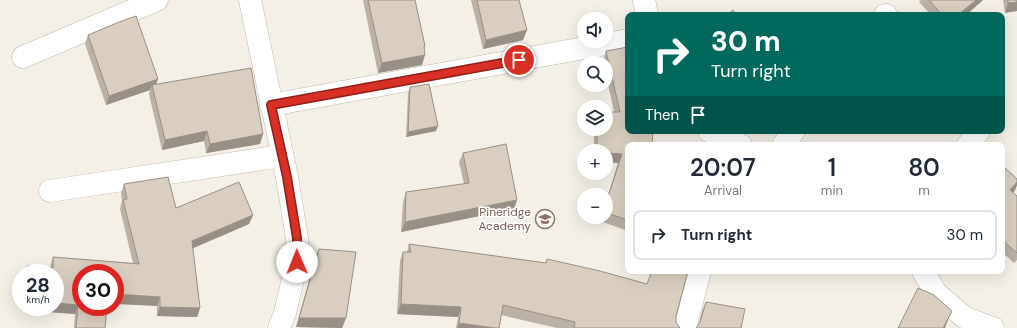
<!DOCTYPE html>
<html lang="en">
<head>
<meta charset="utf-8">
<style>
  body { margin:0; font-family:"DM Sans",sans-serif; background:#f6f6f7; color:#1f2937; height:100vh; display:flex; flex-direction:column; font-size:15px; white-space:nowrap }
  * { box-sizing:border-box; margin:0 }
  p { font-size:13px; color:#747a83 }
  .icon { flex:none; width:22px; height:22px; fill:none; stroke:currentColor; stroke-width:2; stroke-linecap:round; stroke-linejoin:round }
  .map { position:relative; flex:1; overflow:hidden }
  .side { position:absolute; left:625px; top:142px; width:380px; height:132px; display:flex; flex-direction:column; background:#fff; border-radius:8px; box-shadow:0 4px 16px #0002 }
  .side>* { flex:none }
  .top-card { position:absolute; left:625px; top:12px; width:380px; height:122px; border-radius:8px; box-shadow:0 4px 16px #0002; background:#00695c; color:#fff; overflow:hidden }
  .fabs { position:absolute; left:577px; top:12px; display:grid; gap:8px }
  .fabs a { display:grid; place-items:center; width:36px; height:36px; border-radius:50%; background:#fff; box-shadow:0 4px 16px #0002; font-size:20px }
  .speed { position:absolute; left:12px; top:264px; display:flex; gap:8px; font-size:20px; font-weight:700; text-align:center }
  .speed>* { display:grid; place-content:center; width:52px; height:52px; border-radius:50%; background:#fff; box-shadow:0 4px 16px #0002; line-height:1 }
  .speed small { font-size:10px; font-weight:400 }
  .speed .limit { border:6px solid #d22; background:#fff; color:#111 }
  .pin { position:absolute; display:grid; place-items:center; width:34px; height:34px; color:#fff; margin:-17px; border:2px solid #fff; border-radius:50%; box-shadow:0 1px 4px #0007 }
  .me { position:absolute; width:44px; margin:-22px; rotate:359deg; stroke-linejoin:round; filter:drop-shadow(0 0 3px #0008) }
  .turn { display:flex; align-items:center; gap:14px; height:84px; padding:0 20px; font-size:18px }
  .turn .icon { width:52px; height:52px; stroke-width:2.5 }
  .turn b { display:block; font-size:28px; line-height:34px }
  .then { display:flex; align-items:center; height:38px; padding:0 20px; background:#0003; gap:8px; font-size:15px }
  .eta { display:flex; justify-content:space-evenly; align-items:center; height:68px; text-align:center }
  .eta b { font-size:24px; font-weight:600; line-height:28px }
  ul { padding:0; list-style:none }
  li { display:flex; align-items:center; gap:12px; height:50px; margin:0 8px 6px; padding:0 12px; border:2px solid #e0e1e3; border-radius:8px }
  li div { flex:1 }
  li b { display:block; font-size:15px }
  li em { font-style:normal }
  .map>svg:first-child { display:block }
</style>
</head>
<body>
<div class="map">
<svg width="1017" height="328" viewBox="0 0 1017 328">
  <rect width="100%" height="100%" fill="#f4f0e7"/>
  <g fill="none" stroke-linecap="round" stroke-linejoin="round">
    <!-- street casing -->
    <g stroke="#c0b8a9" stroke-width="23">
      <g id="street">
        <path d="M250 0 287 177 297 238V262L285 313 279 328"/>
        <path d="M644 0 647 15"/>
        <path d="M885 15H886"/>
        <path d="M23 57 157 0"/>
        <path d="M271 105 628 40"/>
        <path d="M709 131 717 136 741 145"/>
        <path d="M783 145 794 131"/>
        <path d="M968 145 979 131"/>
        <path d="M50 191 282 156"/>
        <path d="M923 271 936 293 964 317 989 327 993 328"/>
        <path d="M685 328 700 271"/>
      </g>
    </g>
    <!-- street -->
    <use href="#street" stroke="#fff" stroke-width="22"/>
  </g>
  <!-- wall -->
  <g fill="#bbb1a4">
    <path d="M363 0H415L425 46 424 49 422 65 378 73Z"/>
    <path d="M471 0H519L527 30 523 40 483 49Z"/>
    <path d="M920 0H983L966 15H931L919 2Z"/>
    <path d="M1003 0H1017L1005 13Z"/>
    <path d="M88 35 156 84 263 134 260 144 206 153 204 141 162 150 149 94 150 90 106 105 85 44Z"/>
    <path d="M606 51 628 145V231L600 221 601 217H606V201L618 163 606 162V151H594V129H606L614 112 606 75V63H603V61Z"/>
    <path d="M410 87 436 131 406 137 408 93Z"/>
    <path d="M463 153 517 200 514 209 401 232 403 202 406 192 464 184 459 162Z"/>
    <path d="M1002 165 1017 179V185L1015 190 1013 193 1017 196V260L1014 263 1002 252Z"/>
    <path d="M124 184 176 208 253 215 249 224 193 248 200 308 197 317 157 316V306L81 273 105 328H74L75 314 21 310V306V307H55V273H24L27 266 50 267 53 257 133 263 120 209 122 201 121 193Z"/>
    <path d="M409 244 546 263 547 259 676 316V322L680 328H557L501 315 499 328H456L458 317 397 314 400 261 403 252H407Z"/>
    <path d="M319 249 346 318 342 328 296 327 315 258Z"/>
    <path d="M706 302 741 328 699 325 702 311Z"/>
  </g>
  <!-- shaded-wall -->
  <g fill="#989086">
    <path d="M976 0H983L966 15H958Z"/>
    <path d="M1017 2V11L1005 13 1008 3Z"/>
    <path d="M527 30 523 40 483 49 486 40Z"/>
    <path d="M425 55 422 65 378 73 382 63Z"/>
    <path d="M158 79 155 88 152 85 150 90 106 105 109 96Z"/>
    <path d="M438 126 436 131 406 137 408 132Z"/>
    <path d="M207 131 204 141 162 150 165 140Z"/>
    <path d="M263 134 260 144 206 153 210 144Z"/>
    <path d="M606 153 622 154 618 163 606 162Z"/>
    <path d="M1017 182V185L1015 190 1007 200 1010 190Z"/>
    <path d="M517 200 514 209 401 232 405 222Z"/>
    <path d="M253 215 249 224 189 250 192 241Z"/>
    <path d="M115 294 160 297 157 306 115 304Z"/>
    <path d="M55 303 78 305 75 314 21 310 22 307H55Z"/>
    <path d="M401 304 461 307 458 317 397 314Z"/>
    <path d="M160 307 200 308 197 317 157 316Z"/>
    <path d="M952 311 948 320 945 328H943Z"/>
    <path d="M299 318H346L342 328 296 327Z"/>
    <path d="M459 323 495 328H457Z"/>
  </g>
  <!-- building -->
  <g fill="#d9cebf" stroke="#989086">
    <path d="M368 0H415L425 46H424L425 55 382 63Z"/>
    <path d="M477 0H519L527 30 486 40Z"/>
    <path d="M929 0H976L958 15H942Z"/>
    <path d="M1008 0H1017V2L1008 3Z"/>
    <path d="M733 10 737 15H727Z"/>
    <path d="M136 16 158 79 109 96 88 35 119 22Z"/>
    <path d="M628 47V131H653L652 145H628V220L606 213V203L622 154 606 153V151H597V129H606V112H620L606 51Z"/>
    <path d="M251 68 263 134 210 144 207 131 165 140 152 85Z"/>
    <path d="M429 84 438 126 408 132 410 87Z"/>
    <path d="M506 144 517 200 405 222 406 192 469 183 463 153Z"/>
    <path d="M1002 165 1017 179V182L1010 190 1017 196V253L1002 240V218L1003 217 1002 216Z"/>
    <path d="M168 177 176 208 239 182 253 215 192 241 200 308 160 307V297L115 294V273H81V307H107L105 328H76L78 305 55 303V273H26L27 266 53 268V257L139 264 123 200 127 199 124 184Z"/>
    <path d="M409 244 546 263 547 259 600 271 647 284 652 271H688L676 316V322L680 328H574L575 322 503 305 499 328H495L459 323 461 307 401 304 403 252H411Z"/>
    <path d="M319 249 356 252 346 318H299Z"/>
    <path d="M918 288 934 295 952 311 943 328H898Z"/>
    <path d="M706 302 745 309 741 328H696L700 322Z"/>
  </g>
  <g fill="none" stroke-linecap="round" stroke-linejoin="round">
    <!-- route casing -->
    <g stroke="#8d1f18" stroke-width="10">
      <path id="route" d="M297 262V238L287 177 271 105 519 60"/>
    </g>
    <!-- route -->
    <use href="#route" stroke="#d93025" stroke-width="7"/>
  </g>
  <!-- icons -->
  <defs>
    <g id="school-ring" transform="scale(1)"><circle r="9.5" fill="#fff" stroke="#8d6e63" stroke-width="1.5"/><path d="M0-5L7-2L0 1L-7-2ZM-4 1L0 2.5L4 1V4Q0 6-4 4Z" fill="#8d6e63"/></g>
  </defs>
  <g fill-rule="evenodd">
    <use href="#school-ring" x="545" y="219"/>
  </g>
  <g text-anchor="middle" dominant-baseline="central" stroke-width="3.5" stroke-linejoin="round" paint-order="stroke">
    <!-- education labels -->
    <g font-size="12" fill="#785e54" stroke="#fff" text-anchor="end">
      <text x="531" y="212">Pineridge<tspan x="531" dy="14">Academy</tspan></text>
    </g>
  </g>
</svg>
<div class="fabs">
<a><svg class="icon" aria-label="sound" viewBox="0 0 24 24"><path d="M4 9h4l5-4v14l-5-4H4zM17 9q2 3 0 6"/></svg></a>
<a><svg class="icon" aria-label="search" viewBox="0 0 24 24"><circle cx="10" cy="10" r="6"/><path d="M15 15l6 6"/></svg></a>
<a><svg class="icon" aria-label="layers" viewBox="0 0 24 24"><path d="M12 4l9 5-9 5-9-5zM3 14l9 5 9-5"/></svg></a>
<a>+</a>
<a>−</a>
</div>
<div class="speed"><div>28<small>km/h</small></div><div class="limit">30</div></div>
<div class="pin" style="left:519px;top:60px;background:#d93025"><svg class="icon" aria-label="arrive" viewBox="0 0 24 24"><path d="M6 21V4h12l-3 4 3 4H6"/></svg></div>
<svg class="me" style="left:297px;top:262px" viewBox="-20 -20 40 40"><circle r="19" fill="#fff"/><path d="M0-13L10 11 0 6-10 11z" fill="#d93025"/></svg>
<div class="top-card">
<div class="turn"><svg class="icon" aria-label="right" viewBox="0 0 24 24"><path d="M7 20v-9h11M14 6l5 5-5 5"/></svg><div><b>30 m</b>Turn right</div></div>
<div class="then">Then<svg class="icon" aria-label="arrive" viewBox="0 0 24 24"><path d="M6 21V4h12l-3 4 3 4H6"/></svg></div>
</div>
<section class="side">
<div class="eta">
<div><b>20:07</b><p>Arrival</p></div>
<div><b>1</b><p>min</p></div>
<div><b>80</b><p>m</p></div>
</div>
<ul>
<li><svg class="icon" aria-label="right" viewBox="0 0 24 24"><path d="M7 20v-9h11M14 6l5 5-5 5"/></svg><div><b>Turn right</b></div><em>30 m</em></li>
</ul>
</section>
</div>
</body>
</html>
